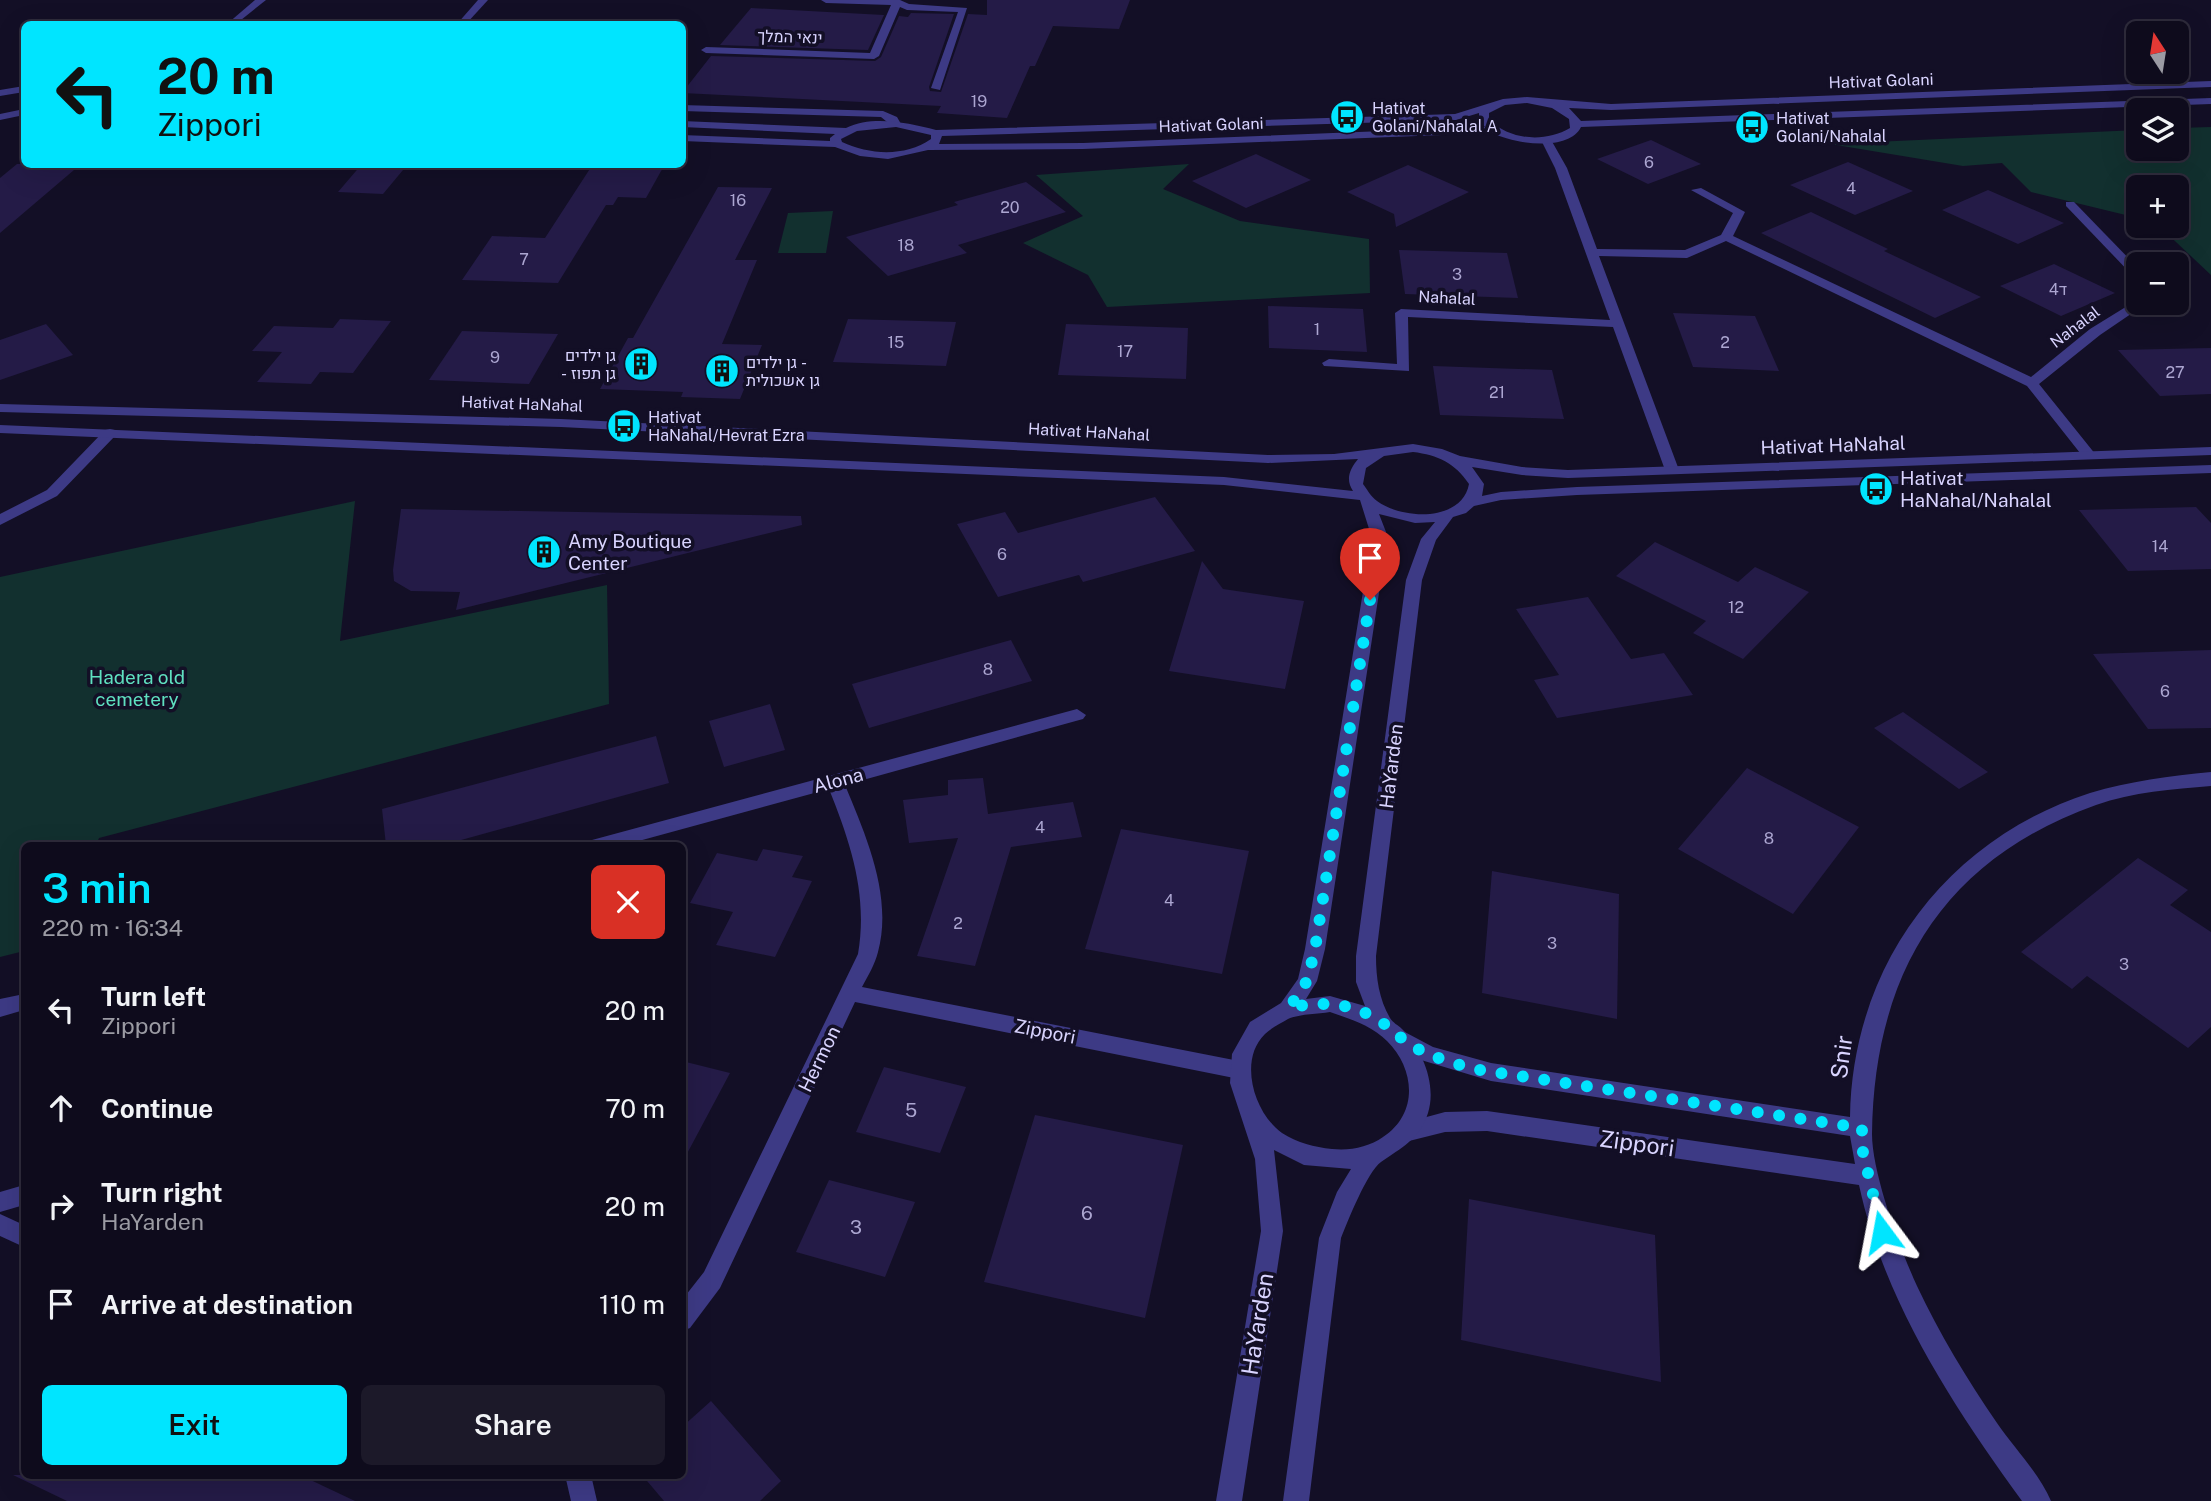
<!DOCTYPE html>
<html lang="en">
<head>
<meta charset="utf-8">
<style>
  body { margin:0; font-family:"Public Sans",Heebo,sans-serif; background:#1c1929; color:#f1f3f6; height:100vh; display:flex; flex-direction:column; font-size:26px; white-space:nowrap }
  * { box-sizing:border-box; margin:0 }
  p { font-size:23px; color:#9b9ba3 }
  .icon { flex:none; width:38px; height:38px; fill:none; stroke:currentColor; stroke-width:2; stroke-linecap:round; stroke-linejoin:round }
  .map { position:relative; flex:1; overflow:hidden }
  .panel { position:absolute; left:21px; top:842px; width:665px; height:637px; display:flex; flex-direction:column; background:#0e0b1c; border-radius:10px; box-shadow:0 7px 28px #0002,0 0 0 2px #2e2b3b }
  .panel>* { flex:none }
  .guide { position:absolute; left:21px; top:21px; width:665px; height:147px; border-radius:10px; box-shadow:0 7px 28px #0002,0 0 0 2px #2e2b3b; background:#00e5ff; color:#111; overflow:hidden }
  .needle { width:46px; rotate:348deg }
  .controls { position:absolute; left:2126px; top:21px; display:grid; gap:14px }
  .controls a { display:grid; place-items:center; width:63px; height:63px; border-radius:10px; background:#0e0b1c; box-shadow:0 7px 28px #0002,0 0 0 2px #2e2b3b; font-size:35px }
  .pin { position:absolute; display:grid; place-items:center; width:60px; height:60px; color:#fff; margin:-72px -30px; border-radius:50% 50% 50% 0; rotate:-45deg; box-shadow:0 0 7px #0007 }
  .pin .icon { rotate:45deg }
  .me { position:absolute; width:77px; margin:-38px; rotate:347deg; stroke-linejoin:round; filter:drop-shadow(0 0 5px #0008) }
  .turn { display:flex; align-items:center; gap:24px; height:147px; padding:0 21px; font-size:32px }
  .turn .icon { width:91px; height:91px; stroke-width:2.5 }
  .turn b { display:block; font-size:49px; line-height:60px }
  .round { display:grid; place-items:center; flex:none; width:74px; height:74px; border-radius:10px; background:#1c1929 }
  .summary { display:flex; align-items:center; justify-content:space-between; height:119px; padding:0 21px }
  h1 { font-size:42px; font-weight:600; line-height:52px; color:#00e5ff }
  .button { display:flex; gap:14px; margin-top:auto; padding:14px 21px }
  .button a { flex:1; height:80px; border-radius:10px; background:#00e5ff; color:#111; font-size:28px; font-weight:600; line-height:80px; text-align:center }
  .button a+a { background:#1c1929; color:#f1f3f6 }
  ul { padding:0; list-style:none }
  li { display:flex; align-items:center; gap:21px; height:98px; padding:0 21px }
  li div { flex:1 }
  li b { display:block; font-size:26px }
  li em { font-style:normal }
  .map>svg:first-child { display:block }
</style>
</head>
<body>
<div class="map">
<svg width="2211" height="1501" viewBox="0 0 2211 1501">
  <rect width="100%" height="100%" fill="#130f26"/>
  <!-- green -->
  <g fill="#12302f">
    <path d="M2211 127V275L2159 226H2177V187H2138V218L2031 192 2002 163 1963 166 1830 144 2138 130V149H2177V128Z"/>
    <path d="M1189 164 1163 189 1240 221 1369 239 1370 293 1107 307 1088 275 1023 243 1083 216 1036 175Z"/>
    <path d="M833 211 826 253H778L788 213Z"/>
    <path d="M355 501 340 641 607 585 609 704 99 838 96 845H24V951L0 957V577Z"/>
  </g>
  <!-- building -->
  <g fill="#241b47">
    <path d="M987 0H1130L1119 29 1053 26 1035 66H1030L1007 118 937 113 941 106 682 93 711 56 875 61 881 57 899 16 908 17 911 13 954 14 929 87 930 91 941 92 968 14 987 15Z"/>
    <path d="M751 8 884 15 868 50 720 45Z"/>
    <path d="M1651 140 1701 164 1648 184 1597 159Z"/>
    <path d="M1256 154 1311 180 1246 208 1192 181Z"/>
    <path d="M1848 162 1913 191 1855 215 1790 185Z"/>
    <path d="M17 164H81L0 233V178Z"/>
    <path d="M362 164H408L383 194 338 192Z"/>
    <path d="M593 164H665L646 198 618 197 613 205H606L558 283 462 280 492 236 545 238Z"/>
    <path d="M1408 165 1469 192 1396 227 1394 214 1347 192Z"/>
    <path d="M1026 182 1066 212 958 245 967 253 888 276 846 237 958 205 954 202Z"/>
    <path d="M718 187 772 188 735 260H757L722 344 762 345 740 399 681 397 683 392 600 389 628 338H633Z"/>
    <path d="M1988 190 2064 223 2018 244 1942 210Z"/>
    <path d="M1811 212 1888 249 1884 251 1981 297 1935 318 1761 233Z"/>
    <path d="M1399 250 1507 253 1518 298 1405 294Z"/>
    <path d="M2054 264 2115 293 2061 316 2000 286Z"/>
    <path d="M1268 306 1363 309 1367 352 1269 348Z"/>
    <path d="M1673 313 1755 316 1779 371 1693 367Z"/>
    <path d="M340 319 391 321 353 373 320 372 311 384 257 382 282 352 252 351 274 326 333 328Z"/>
    <path d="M848 319 921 321 956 322 946 366 833 362Z"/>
    <path d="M46 324 73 355 0 380V340Z"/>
    <path d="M1066 324 1188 328 1186 379 1058 375Z"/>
    <path d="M462 331 558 334 529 384 429 380Z"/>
    <path d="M2211 348V394L2160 396 2118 350Z"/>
    <path d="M1433 366 1552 370 1564 419 1440 415Z"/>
    <path d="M1155 497 1195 551 1083 582 1079 575 998 597 957 524 1005 512 1018 533Z"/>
    <path d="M2196 507 2211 523V569L2128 571 2079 510Z"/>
    <path d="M401 509 801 516 802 525 456 610 460 592 411 591 394 581 393 570Z"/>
    <path d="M1655 542 1738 582 1755 567 1809 592 1743 659 1693 633 1706 621 1616 576Z"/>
    <path d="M1202 561 1223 589 1304 601 1285 689 1169 671Z"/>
    <path d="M1588 597 1631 659 1664 653 1693 695 1557 718 1534 680 1559 675 1516 609Z"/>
    <path d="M1011 640 1032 681 869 728 852 684Z"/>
    <path d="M2211 650V728L2148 729 2093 654Z"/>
    <path d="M770 704 785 750 724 767 709 721Z"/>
    <path d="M1903 712 1988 772 1959 789 1874 728Z"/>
    <path d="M656 736 669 783 443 845H386L382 809Z"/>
    <path d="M1747 768 1859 827 1793 914 1678 849Z"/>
    <path d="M983 778 988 814 1073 802 1082 837 1011 847 975 966 917 956 958 838 909 843 903 800 948 795V780Z"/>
    <path d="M1121 829 1249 851 1222 974 1085 949Z"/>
    <path d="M763 849 803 856 792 877 812 881 775 957 716 945 733 912 690 903 717 853 757 861Z"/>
    <path d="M2138 858 2188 890 2170 905 2211 932V1027L2188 1048 2087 976 2072 989 2021 952Z"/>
    <path d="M1492 871 1619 894 1617 1019 1482 993Z"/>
    <path d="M682 1061 730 1073 682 1163Z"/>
    <path d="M884 1067 966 1087 940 1153 856 1132Z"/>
    <path d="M1035 1115 1183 1145 1145 1318 984 1282Z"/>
    <path d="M829 1180 915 1202 885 1277 796 1252Z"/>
    <path d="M1469 1199 1655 1235 1661 1382 1461 1340Z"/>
    <path d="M711 1401 781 1481 760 1501H664L642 1475H682V1427Z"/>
    <path d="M13 1475H300L355 1501H67Z"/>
  </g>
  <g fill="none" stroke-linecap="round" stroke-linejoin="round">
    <!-- minor -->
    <g fill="#3d3a85" fill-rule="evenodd">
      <path d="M255 0H266L236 24H227Z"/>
      <path d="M478 0H488L466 24H457Z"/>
      <path d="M821 0H900L909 4 967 8 940 90 931 88 958 12 907 10 900 7 879 56 874 59 706 53 701 50 706 47 870 53 891 5 826 3Z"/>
      <path d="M682 105 883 111 897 117 901 124 892 126 881 117 682 111Z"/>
      <path d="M1542 138H1550L1567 168 1597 249 1685 250 1721 235 1733 213 1691 190 1701 188 1745 212 1733 236 2031 377 2090 329 2137 300 2147 303 2100 335 2039 384 2096 455 2094 458H2084L2027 386 1726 241 1687 258 1599 256 1679 470 1677 473 1672 474 1665 470 1613 327 1408 317 1409 371 1324 366 1322 363 1329 359 1397 364 1395 313 1401 309 1610 320 1555 168 1541 140Z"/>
      <path d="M2066 202H2074L2138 268V278L2134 277 2066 206Z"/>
      <path d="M110 429 115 430V436L57 496 0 525V514L47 490 105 430Z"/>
      <path d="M1077 709 1086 715 1083 719 845 785C866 836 893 896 878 952 875 964 868 976 862 987L1239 1061 1246 1064 1250 1070 1246 1076 1239 1079 855 1002 720 1288 690 1328 682 1331V1300L704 1272 858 954C868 895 851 844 829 789L624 845H590L592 840Z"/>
      <path d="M2211 772V786C2173 789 2133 792 2096 805 1942 860 1874 975 1872 1134 1872 1173 1900 1249 1917 1286 1939 1333 1967 1379 1997 1423 2014 1448 2039 1473 2051 1501H2022C1953 1406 1884 1301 1859 1185L1487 1131 1445 1132 1405 1142 1397 1139 1394 1132 1397 1125 1445 1112 1487 1111 1855 1164 1850 1136 1491 1081 1421 1060 1394 1045 1391 1039 1394 1033 1401 1030 1433 1047 1491 1063 1850 1117C1852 965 1947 839 2090 793 2130 781 2170 776 2211 772Z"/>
      <path d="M24 994V1010L0 1017V999Z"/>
      <path d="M24 1185V1205L0 1212V1192Z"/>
      <path d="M0 1214 24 1225V1247L0 1236Z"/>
      <path d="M565 1475H591L597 1501H571Z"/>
    </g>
    <!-- tertiary -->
    <g fill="#3d3a85" fill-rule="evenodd">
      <path d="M2211 81V87L1611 110 1569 108 1581 121 2211 98V104L1581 127C1569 152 1513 144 1493 133L1083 149 928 150 888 159 860 156 835 147 682 141V135L830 141V138L835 134 682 127V121L846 128C873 115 908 123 936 130L1455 114 1503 99 1527 97 1611 104ZM1527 103 1552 108 1569 119 1570 128C1544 143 1511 140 1489 120V113L1505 105ZM1479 113V121L1485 127 1083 143 939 144 942 136 1456 120ZM896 127 931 135V139C905 157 870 155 842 142L841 139 857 131Z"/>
      <path d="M24 86V92L0 96V90Z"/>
      <path d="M24 109V115L0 120V114Z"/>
      <path d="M0 404 561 419 1268 455 1334 454 1413 444 1442 449 1460 456 1522 467 1568 470 2211 447V455L1568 478 1522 475 1472 467 1484 484 1482 496 1501 492 1577 487 2211 465V473L1577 495 1501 500 1474 506 1466 513 1453 517 1436 540 1422 580 1376 956C1376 978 1379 999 1390 1018 1393 1023 1398 1025 1402 1029 1422 1049 1437 1084 1428 1113 1420 1139 1401 1148 1381 1162 1367 1172 1348 1221 1341 1238L1309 1501H1283L1319 1238 1337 1192 1351 1169 1304 1165 1274 1150 1283 1231 1242 1501H1216L1261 1231 1255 1159 1230 1083 1232 1054 1250 1022 1281 1003 1298 979 1305 949 1366 573 1370 532 1360 500 1224 485 0 433V425L1224 477 1353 491C1345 479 1350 469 1358 459L1268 463 561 427 0 412ZM1413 452C1438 455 1455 463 1469 484 1462 522 1403 520 1377 501 1371 497 1367 489 1363 484L1366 468 1384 456ZM1379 514 1415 523 1435 522 1421 539 1406 580 1356 956V982L1365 1006 1330 996 1306 999 1317 981 1325 949 1382 573 1386 532ZM1330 1012C1350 1019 1371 1025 1387 1041 1416 1070 1418 1114 1383 1137 1369 1147 1350 1151 1332 1149 1314 1147 1298 1143 1282 1133 1254 1113 1238 1060 1265 1034 1271 1028 1281 1023 1288 1019 1299 1014 1317 1014 1330 1012Z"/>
    </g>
  </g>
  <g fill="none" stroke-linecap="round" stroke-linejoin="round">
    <!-- route -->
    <path stroke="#00e5ff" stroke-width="12" stroke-dasharray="0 21.6" d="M1370 600 1315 949 1307 981 1289 1008C1321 1000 1355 1003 1383 1023 1395 1032 1404 1042 1418 1049 1437 1059 1459 1065 1480 1070L1862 1128V1148L1882 1232"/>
  </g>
  <!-- icons -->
  <defs>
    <g id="bus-disc" transform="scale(1.75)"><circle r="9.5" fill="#00e5ff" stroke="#130f26"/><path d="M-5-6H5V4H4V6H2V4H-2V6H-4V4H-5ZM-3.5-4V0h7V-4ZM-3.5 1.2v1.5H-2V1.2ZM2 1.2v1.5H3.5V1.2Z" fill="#111"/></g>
    <g id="building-disc" transform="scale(1.75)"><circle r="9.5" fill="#00e5ff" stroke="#130f26"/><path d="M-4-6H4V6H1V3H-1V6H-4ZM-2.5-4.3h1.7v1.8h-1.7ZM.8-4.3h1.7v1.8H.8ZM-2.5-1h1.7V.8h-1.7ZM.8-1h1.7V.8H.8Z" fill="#111"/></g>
  </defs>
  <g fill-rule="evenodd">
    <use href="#bus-disc" x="1347" y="117"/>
    <use href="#bus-disc" x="1752" y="127"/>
    <use href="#building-disc" x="641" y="364"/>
    <use href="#building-disc" x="722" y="371"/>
    <use href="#bus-disc" x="624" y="426"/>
    <use href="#bus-disc" x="1876" y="489"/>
    <use href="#building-disc" x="544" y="552"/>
  </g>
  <g text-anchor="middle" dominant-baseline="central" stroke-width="7" stroke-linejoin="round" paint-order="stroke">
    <!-- far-street labels -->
    <g font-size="16" fill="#d9d4ff" stroke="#130f26">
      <text transform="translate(790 37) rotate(2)">ינאי המלך</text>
      <text transform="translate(1881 81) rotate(-2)">Hativat Golani</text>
      <text transform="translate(1211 125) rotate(-2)">Hativat Golani</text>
      <text transform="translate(1447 298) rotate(3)">Nahalal</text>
      <text transform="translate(2075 327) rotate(-37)">Nahalal</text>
      <text transform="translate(522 404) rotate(2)">Hativat HaNahal</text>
      <text transform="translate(1089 432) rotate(3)">Hativat HaNahal</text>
    </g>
    <!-- number labels -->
    <g font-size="16" fill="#aca6d1">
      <text x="979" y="101">19</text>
      <text x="1649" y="162">6</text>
      <text x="1851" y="188">4</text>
      <text x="738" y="200">16</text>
      <text x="1010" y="207">20</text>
      <text x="906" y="245">18</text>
      <text x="524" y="259">7</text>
      <text x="1457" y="274">3</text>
      <text x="2058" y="289">4ד</text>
      <text x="1317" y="329">1</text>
      <text x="896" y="342">15</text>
      <text x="1725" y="342">2</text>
      <text x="1125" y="351">17</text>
      <text x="495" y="357">9</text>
      <text x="2175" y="372">27</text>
      <text x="1497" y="392">21</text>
      <text x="2160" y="546">14</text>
      <text x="1002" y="554">6</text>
      <text x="1736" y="607">12</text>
      <text x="988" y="669">8</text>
      <text x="2165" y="691">6</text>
      <text x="1040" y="827">4</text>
      <text x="1769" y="838">8</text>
      <text x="1169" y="900">4</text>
      <text x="958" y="923">2</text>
      <text x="1552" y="943">3</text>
      <text x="2124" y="964">3</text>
    </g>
    <!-- far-poi labels -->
    <g font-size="16" fill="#d9d4ff" stroke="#130f26" text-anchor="start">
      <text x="1372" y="108">Hativat<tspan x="1372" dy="18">Golani/Nahalal A</tspan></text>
      <text x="1776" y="118">Hativat<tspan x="1776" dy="18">Golani/Nahalal</tspan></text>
      <text x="616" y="355" text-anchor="end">גן ילדים<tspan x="616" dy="18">- גן תפוז</tspan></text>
      <text x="746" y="362">גן ילדים -<tspan x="746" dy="18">גן אשכולית</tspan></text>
      <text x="648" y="417">Hativat<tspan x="648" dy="18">HaNahal/Hevrat Ezra</tspan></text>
    </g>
    <!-- street labels -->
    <g font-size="19" fill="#d9d4ff" stroke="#130f26">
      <text transform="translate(1833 445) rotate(-2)">Hativat HaNahal</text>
      <text transform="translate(1391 766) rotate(-83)">HaYarden</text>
      <text transform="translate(838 780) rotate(-15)">Alona</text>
      <text transform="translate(1045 1031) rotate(11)">Zippori</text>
      <text transform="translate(819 1059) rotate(-64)">Hermon</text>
    </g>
    <!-- poi labels -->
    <g font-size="19" fill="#d9d4ff" stroke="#130f26" text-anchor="start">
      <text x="1900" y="478">Hativat<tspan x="1900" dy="22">HaNahal/Nahalal</tspan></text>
      <text x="568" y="541">Amy Boutique<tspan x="568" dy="22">Center</tspan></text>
    </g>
    <!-- park labels -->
    <g font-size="19" fill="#5fe0c0" stroke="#130f26">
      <text x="137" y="677">Hadera old<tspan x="137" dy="22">cemetery</tspan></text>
    </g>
    <!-- near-number labels -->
    <g font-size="19" fill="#aca6d1">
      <text x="911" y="1110">5</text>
      <text x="1087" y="1213">6</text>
      <text x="856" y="1227">3</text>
    </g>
    <!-- near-street labels -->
    <g font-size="23" fill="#d9d4ff" stroke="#130f26">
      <text transform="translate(1841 1057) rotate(-82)">Snir</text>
      <text transform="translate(1637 1143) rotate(8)">Zippori</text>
      <text transform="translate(1257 1324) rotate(-81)">HaYarden</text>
    </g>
  </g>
</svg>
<div class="controls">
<a><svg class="needle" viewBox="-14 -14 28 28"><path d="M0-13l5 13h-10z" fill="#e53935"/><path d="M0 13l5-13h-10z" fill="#9b9ba3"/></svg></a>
<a><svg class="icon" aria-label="layers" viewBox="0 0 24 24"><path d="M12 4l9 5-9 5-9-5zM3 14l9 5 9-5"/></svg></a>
<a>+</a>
<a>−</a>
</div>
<div class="pin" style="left:1370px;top:600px;background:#d93025"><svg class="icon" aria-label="arrive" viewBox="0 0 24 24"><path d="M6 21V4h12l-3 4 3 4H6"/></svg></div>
<svg class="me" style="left:1882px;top:1232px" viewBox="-20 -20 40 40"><path d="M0-17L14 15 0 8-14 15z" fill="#00e5ff" stroke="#fff" stroke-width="4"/></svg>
<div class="guide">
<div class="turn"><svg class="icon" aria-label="left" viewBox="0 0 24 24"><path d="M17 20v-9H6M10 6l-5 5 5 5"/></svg><div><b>20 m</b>Zippori</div></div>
</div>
<section class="panel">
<div class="summary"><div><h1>3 min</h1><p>220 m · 16:34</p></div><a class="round" style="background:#d93025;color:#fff"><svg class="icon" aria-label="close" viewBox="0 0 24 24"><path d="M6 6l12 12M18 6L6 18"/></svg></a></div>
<ul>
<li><svg class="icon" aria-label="left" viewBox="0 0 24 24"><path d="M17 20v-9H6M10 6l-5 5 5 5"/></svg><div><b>Turn left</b><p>Zippori</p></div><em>20 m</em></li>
<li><svg class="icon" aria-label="ahead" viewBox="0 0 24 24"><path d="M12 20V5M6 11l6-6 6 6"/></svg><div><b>Continue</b></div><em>70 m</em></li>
<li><svg class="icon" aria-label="right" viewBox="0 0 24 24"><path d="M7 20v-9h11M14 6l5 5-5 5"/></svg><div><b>Turn right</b><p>HaYarden</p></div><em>20 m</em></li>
<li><svg class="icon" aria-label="arrive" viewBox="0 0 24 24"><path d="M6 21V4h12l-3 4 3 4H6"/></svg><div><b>Arrive at destination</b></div><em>110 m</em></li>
</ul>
<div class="button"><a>Exit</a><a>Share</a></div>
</section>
</div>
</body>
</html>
